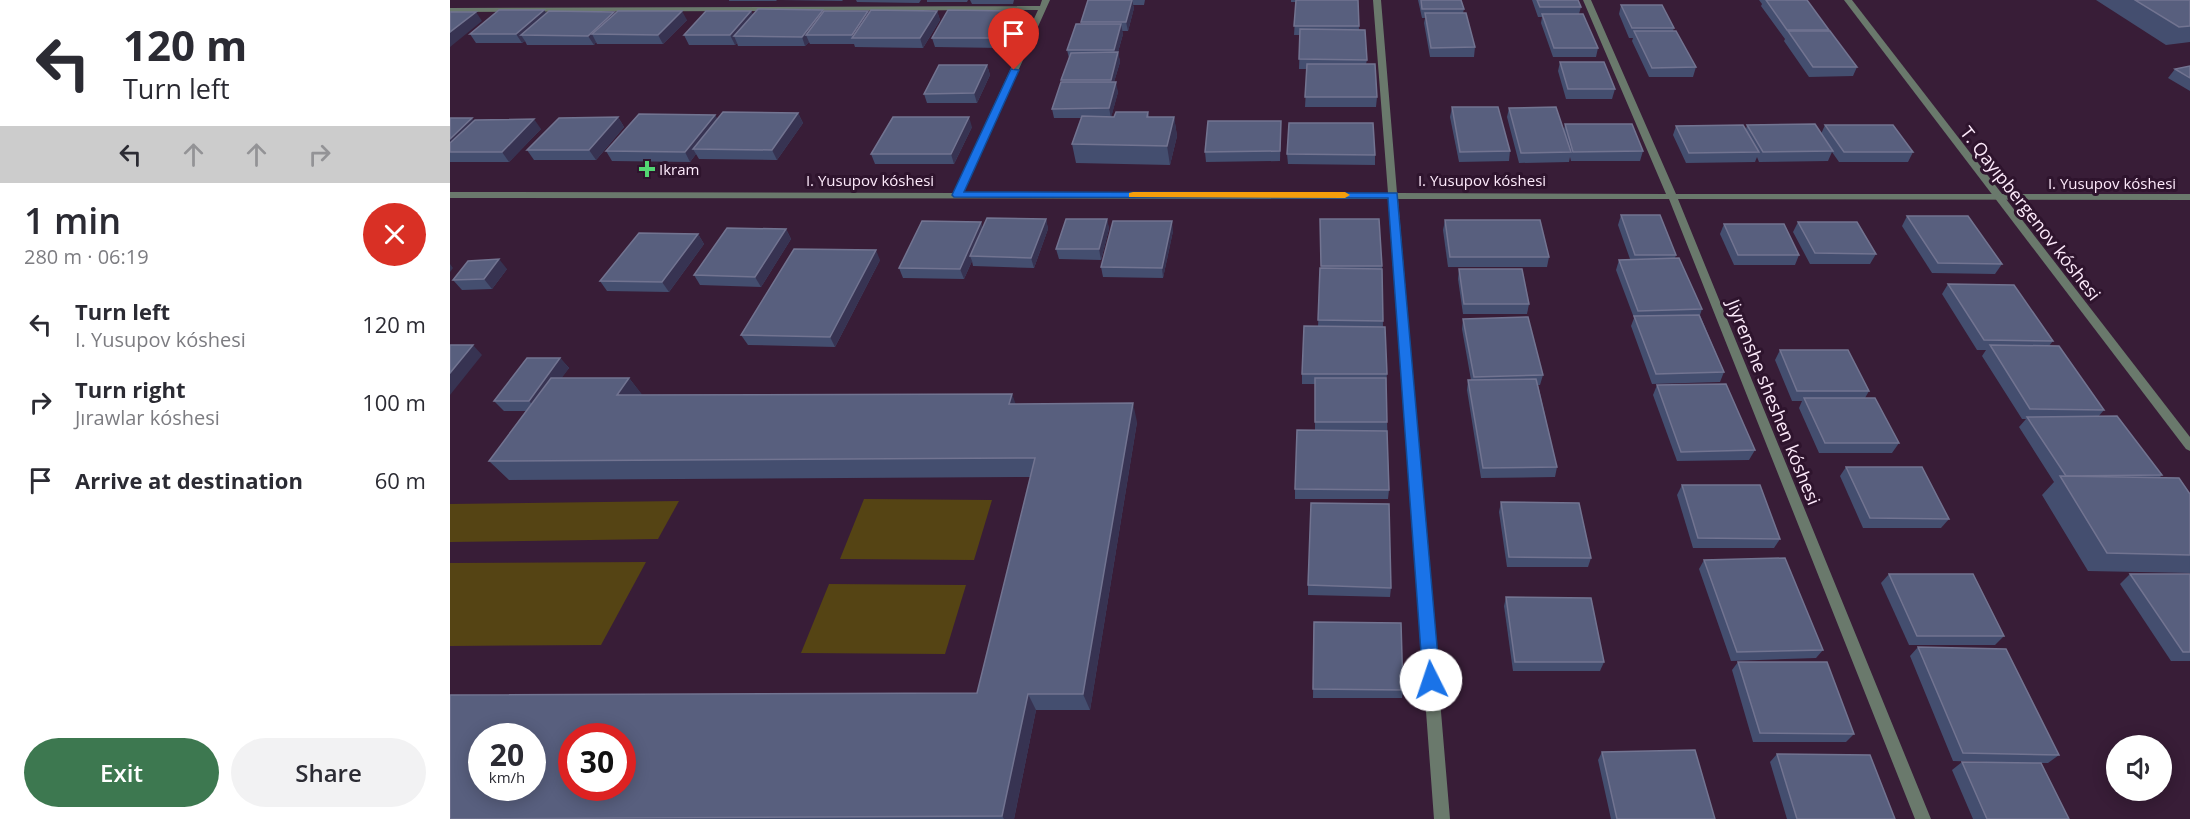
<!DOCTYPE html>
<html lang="en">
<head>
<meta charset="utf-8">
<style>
  body { margin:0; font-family:"Open Sans",sans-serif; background:#f2f2f3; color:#2b2b33; height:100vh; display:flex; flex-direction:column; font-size:22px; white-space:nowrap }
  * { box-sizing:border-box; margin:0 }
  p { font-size:20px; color:#7c7c81 }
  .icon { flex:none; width:33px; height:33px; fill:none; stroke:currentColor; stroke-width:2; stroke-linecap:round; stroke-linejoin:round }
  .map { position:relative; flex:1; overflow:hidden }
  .drawer { display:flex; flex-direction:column; background:#fff; width:450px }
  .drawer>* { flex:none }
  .hud { background:#fff; color:#2b2b33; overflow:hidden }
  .buttons { position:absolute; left:1656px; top:735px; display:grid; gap:12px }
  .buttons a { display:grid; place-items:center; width:66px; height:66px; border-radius:50%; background:#fff; box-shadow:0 3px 15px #0003; font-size:30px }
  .speed { position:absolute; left:18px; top:723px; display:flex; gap:12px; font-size:30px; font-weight:700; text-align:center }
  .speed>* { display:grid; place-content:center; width:78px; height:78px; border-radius:50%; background:#fff; box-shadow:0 3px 15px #0003; line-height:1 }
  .speed small { font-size:15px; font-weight:400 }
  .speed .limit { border:9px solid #d22; background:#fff; color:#111 }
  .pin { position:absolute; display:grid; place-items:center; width:51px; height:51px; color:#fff; margin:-62px -26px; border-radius:50% 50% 50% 0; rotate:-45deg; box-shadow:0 0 6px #0007 }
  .pin .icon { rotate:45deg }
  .me { position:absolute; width:66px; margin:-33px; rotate:356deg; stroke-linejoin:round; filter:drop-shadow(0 0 4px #0008) }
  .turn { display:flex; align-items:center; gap:21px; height:126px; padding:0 24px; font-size:27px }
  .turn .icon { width:78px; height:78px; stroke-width:2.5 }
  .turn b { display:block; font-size:42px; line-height:51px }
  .lanes { display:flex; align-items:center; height:57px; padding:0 24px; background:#0003; justify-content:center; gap:30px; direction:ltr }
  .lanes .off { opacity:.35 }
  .round { display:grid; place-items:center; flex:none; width:63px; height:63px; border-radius:32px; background:#f2f2f3 }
  .headline { display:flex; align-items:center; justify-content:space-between; height:102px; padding:0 24px }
  h1 { font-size:36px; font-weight:600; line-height:45px }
  .primary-button { display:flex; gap:12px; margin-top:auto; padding:12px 24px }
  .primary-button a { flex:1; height:69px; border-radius:36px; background:#3d7850; color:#fff; font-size:24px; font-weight:600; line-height:69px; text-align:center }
  .primary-button a+a { background:#f2f2f3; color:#2b2b33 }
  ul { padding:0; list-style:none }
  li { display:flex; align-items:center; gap:18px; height:78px; padding:0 24px }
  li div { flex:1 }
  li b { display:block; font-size:22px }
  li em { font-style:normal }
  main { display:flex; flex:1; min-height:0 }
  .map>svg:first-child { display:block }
</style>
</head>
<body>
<main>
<section class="drawer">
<div class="hud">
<div class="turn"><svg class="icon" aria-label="left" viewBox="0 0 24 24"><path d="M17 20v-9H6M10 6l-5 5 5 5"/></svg><div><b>120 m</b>Turn left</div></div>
<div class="lanes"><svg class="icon" aria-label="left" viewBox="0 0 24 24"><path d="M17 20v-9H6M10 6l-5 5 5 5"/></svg><svg class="icon off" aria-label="ahead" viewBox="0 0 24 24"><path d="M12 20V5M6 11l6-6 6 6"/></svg><svg class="icon off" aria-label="ahead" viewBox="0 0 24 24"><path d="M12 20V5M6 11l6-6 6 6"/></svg><svg class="icon off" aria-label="right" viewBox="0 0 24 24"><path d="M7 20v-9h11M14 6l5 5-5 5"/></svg></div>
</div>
<div class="headline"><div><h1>1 min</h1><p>280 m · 06:19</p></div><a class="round" style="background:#d93025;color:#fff"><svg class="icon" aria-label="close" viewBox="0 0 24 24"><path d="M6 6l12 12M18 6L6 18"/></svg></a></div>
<ul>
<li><svg class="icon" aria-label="left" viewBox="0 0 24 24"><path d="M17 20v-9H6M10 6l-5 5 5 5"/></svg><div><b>Turn left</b><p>I. Yusupov kóshesi</p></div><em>120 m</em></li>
<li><svg class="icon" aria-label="right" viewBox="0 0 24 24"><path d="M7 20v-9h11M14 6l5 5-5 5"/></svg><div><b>Turn right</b><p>Jırawlar kóshesi</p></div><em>100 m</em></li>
<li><svg class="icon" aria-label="arrive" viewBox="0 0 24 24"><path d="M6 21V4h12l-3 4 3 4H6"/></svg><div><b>Arrive at destination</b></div><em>60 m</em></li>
</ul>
<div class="primary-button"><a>Exit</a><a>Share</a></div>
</section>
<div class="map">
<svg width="1740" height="819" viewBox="0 0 1740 819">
  <rect width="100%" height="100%" fill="#381d37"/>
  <!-- green -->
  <g fill="#554414">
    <path d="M414 499 542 500 524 560 390 559Z"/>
    <path d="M229 501 208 539 0 542V504Z"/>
    <path d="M196 562 151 645 0 646V563Z"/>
    <path d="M379 584 516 585 495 654 351 653Z"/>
  </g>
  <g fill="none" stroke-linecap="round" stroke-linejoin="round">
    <!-- minor -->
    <path fill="#6a796c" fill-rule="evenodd" d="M592 0H600L513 193H938L923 0H931L947 193 1216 194 1133 0H1141L1226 194H1740V200L1228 199 1481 819H1465L1219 199H948L1000 819H984L938 199 0 198V192L503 193 588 10 0 12V8L590 6Z"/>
    <!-- tertiary -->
    <path fill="#6a796c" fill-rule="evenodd" d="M1394 0H1402L1740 437V451L1736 449Z"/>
  </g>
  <!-- wall -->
  <g fill="#444e6f">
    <path d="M279 0H327L326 1H279Z"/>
    <path d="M330 0H393L392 1Z"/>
    <path d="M406 0H471L469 3 407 2Z"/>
    <path d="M477 0H518L517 2H477Z"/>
    <path d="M520 0H564L563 4H522Z"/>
    <path d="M638 0H695L694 5H683L684 8 678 31H672L673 34 668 52 670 62 664 82 668 92 661 117 698 112 699 117H724L727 136 720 165 626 163 622 144 632 118H604L602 109 612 82 611 80 619 58 617 50 631 24V22Z"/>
    <path d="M841 0H908L909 30 917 60 916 64 927 97 926 107H855L857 69H849L850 35H844L846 2H841Z"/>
    <path d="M968 0H1011L1014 9 1013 13 1025 47 1024 57H980L974 23 975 18H972Z"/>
    <path d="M1082 0H1128L1131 7 1129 14 1148 48 1146 57H1103L1091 23 1092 17H1088Z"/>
    <path d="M1309 0H1357L1379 30V31L1407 67 1403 76 1359 77 1334 41 1335 39 1311 6 1312 4Z"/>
    <path d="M1646 0H1740V42L1716 45Z"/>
    <path d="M1171 5 1224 28 1223 31 1246 67 1243 77H1199L1182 41 1183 38H1179L1169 14Z"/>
    <path d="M94 10 97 14 165 13 237 20 213 44H147L146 42 144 45H77L75 41 72 43H26L20 34Z"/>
    <path d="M301 11 303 15 374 11H418L419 13 487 11 490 20 473 48 405 47 404 44H360L359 42 355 46H288L287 43 285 45H239L234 35Z"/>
    <path d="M566 20 552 48 485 47 482 38Z"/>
    <path d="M1110 62 1165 89 1162 99H1116L1108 71Z"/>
    <path d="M537 65 540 75 527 103H477L474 94Z"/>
    <path d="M1740 66V91L1718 78 1725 69Z"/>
    <path d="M1002 107 1060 151 1059 161 1009 162 1000 117Z"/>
    <path d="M1059 108 1114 130 1115 124 1193 151 1190 161H1121L1120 157 1119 162 1069 163 1057 117Z"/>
    <path d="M348 113 353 123 327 160 249 159 246 154 240 162 162 161 156 151 265 115 267 119Z"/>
    <path d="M168 117 174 127 146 160H84L77 150Z"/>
    <path d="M0 118 24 120 91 129 59 162H0Z"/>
    <path d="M831 121 830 161 756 162 755 152Z"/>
    <path d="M1297 125 1371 134 1375 125 1463 152 1458 162H1389L1382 152 1378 161 1309 162 1307 157 1305 162 1236 163 1223 135 1226 126 1296 129Z"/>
    <path d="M522 127 504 164H425L421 154Z"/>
    <path d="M837 154 925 155V165L838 164Z"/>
    <path d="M1171 215 1226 255 1225 258 1252 309 1250 315 1274 372 1270 382 1202 384 1181 326 1184 318 1166 270 1169 260 1180 259 1168 225Z"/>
    <path d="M1457 216 1552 264 1545 274 1482 273 1452 226Z"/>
    <path d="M596 219 598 229 584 268 523 266 522 261 514 279 453 278 449 268 531 222 532 228Z"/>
    <path d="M657 219 659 229 651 260 609 259 606 249Z"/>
    <path d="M870 219 932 266 933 327 937 374 936 384 939 490 938 499H845V489L865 431V384H852V374L868 326 871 268Z"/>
    <path d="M995 220 1099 257 1097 267H998L993 230Z"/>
    <path d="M1348 222 1426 254 1420 264H1360L1343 232Z"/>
    <path d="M1274 224 1349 255 1345 265H1284L1270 234Z"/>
    <path d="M336 229 341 239 311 287 250 285 244 275Z"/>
    <path d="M723 231 713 278 653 277 651 267Z"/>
    <path d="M248 234 254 244 219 292 157 291 150 281Z"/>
    <path d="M430 260 385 347 298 345 291 335Z"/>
    <path d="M57 269 42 289 12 290 3 280Z"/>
    <path d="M1009 269 1079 304 1077 314H1013L1008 279Z"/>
    <path d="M1498 284 1603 341 1599 346 1654 410 1648 417 1712 475 1709 478 1740 494V573L1638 571 1592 495 1604 482 1569 427 1576 419H1572L1532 356 1536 350H1527L1492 294Z"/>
    <path d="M1013 319 1093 375 1090 385H1088L1107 467 1105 477 1031 478 1017 390 1018 380H1021L1012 329Z"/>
    <path d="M1330 350 1419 391 1415 398 1449 443 1442 453H1369L1349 408 1352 401H1342L1325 360Z"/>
    <path d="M110 358 119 368 111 378H179L192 395 565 404 687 422 640 710H586L564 819H0L527 693 581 477 59 480 39 461 76 411H54L44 401Z"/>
    <path d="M1207 385 1305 450 1299 460 1227 461 1203 395Z"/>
    <path d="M1396 467 1499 519 1491 528H1413L1390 476Z"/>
    <path d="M1232 485 1330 539 1324 548H1243L1227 495Z"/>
    <path d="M1051 502 1141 558 1138 567H1057L1049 512Z"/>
    <path d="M1254 560 1373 650 1366 658 1281 661 1249 569Z"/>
    <path d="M1439 574 1554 636 1545 645H1459L1431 583Z"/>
    <path d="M1680 574H1740V661H1721L1670 584Z"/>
    <path d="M858 585 941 588 940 597 858 595Z"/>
    <path d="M1056 597 1154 662 1150 671H1063L1054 606Z"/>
    <path d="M864 622 953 690 952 698H863Z"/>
    <path d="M1468 647 1609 755 1598 763H1591L1619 819H1523L1502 770 1512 762 1569 763 1503 761 1460 656Z"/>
    <path d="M1288 662 1404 734 1396 742H1303L1282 670Z"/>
    <path d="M1152 752 1265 819H1161L1148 760Z"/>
    <path d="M1327 754 1445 819H1337L1320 762Z"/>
  </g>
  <!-- shaded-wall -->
  <g fill="#373352">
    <path d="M682 0 684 8 678 31 676 22Z"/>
    <path d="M94 10 100 19 71 35 75 41 72 43 66 34Z"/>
    <path d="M373 10 377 19 356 35 359 42 355 46 352 37Z"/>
    <path d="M232 11 237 20 213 44 208 35Z"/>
    <path d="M301 11 305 20 284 36 287 43 285 45 280 35Z"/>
    <path d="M418 11 422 20 403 38 402 35Z"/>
    <path d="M487 11 490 20 473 48 470 38Z"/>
    <path d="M563 11 566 20 552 48 550 38Z"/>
    <path d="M26 12 32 21 0 47V32Z"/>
    <path d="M164 12 169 21 142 34 146 42 144 45 138 36Z"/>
    <path d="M671 24 673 34 666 59 664 50Z"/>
    <path d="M668 52 670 62 662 89 661 80Z"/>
    <path d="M537 65 540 75 527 103 524 93Z"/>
    <path d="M666 82 668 92 661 118 659 108Z"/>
    <path d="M348 113 353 123 327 160 322 150Z"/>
    <path d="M265 115 270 124 243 149 246 154 240 162 235 152Z"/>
    <path d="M168 117 174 127 146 160 139 150Z"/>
    <path d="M519 117 522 127 504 164 501 154Z"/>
    <path d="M724 117 727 136 720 165 717 146Z"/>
    <path d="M22 118 30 127 0 152V139Z"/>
    <path d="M84 119 91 129 59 162 52 152Z"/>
    <path d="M596 219 598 229 584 268 581 258Z"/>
    <path d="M657 219 659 229 651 260 649 249Z"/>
    <path d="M722 221 723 231 713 278 712 268Z"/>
    <path d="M531 222 534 232 520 256 522 261 514 279 510 269Z"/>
    <path d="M336 229 341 239 311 287 305 277Z"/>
    <path d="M248 234 254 244 219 292 212 282Z"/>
    <path d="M426 250 430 260 385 347 380 337Z"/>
    <path d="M49 259 57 269 42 289 34 279Z"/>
    <path d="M0 264 3 268 0 272Z"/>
    <path d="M23 345 32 355 0 395V373Z"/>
    <path d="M110 358 119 368 88 411 79 401Z"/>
    <path d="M179 378 194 397 167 395Z"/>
    <path d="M562 394 569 413 559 404Z"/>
    <path d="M683 403 687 422 640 710 633 694Z"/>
    <path d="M578 694 586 710 564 819H554L552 816Z"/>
  </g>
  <!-- building -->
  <g fill="#585f7e" stroke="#727491" stroke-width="1.5" fill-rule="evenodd">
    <path d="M638 0H682L676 22H631Z"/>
    <path d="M846 0H908L909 26H844Z"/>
    <path d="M971 0H1011L1014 9H972Z"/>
    <path d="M1087 0H1128L1131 7H1090Z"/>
    <path d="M1316 0H1357L1379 30H1337Z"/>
    <path d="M1685 0H1740V26L1729 27Z"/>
    <path d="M1171 5H1212L1224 28H1182Z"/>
    <path d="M308 9 373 10 352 37 284 36Z"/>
    <path d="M49 10H94L66 34H20Z"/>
    <path d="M421 10 487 11 470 38H402Z"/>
    <path d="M498 10 563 11 550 38H482Z"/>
    <path d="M99 11 164 12 138 36 71 35Z"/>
    <path d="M168 11H232L208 35 142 34Z"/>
    <path d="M256 11H301L280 35H234Z"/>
    <path d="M374 11H418L402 35H356Z"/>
    <path d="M0 12H26L0 32Z"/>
    <path d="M975 13H1016L1025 47 981 48Z"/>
    <path d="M1092 14H1133L1148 48H1104Z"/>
    <path d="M626 24H671L664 50H617Z"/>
    <path d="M850 29 915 30 917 60 849 59Z"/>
    <path d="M1184 31H1226L1246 67 1202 68Z"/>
    <path d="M1338 31H1380L1407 67H1363Z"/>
    <path d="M668 52 661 80H611L621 53Z"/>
    <path d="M1110 62H1154L1165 89H1118Z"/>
    <path d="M857 64H925L927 97H855Z"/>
    <path d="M489 65H537L524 93 474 94Z"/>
    <path d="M1740 66V78L1725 69Z"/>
    <path d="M611 82H666L659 108 602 109Z"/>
    <path d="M1002 107H1048L1060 151 1010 152Z"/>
    <path d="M1106 107 1121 152 1071 153 1059 108Z"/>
    <path d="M273 112 348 113 322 150 243 149Z"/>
    <path d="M666 112H698L697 117H724L717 146 622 144 632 116 664 117Z"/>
    <path d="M189 114 265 115 235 152 156 151Z"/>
    <path d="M168 117 139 150H77L109 118Z"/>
    <path d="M443 117H519L501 154H421Z"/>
    <path d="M0 118H22L0 139Z"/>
    <path d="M84 119 52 152H0V143L25 120Z"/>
    <path d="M758 121H831L830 151 755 152Z"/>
    <path d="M839 123H923L925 155 837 154Z"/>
    <path d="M1115 124H1182L1193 151 1123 152Z"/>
    <path d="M1365 124 1383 151 1313 152 1297 125Z"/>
    <path d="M1293 125 1309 152 1239 153 1226 126Z"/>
    <path d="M1375 125H1443L1463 152H1394Z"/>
    <path d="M1171 215H1210L1226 255H1185Z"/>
    <path d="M1457 216H1518L1552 264 1488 263Z"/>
    <path d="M537 218 596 219 581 258 520 256Z"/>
    <path d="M616 219H657L649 249H606Z"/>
    <path d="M870 219H929L932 266H871Z"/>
    <path d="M995 220H1090L1099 257H1000Z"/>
    <path d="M472 221 531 222 510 269 449 268Z"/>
    <path d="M663 221H722L712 268 651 267Z"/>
    <path d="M1348 222H1407L1426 254 1365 253Z"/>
    <path d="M1274 224H1334L1349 255H1288Z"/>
    <path d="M277 228 336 229 305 277 244 275Z"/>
    <path d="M189 233 248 234 212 282 150 281Z"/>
    <path d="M344 249 426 250 380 337 291 335Z"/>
    <path d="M1229 258 1252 309 1188 311 1169 260Z"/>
    <path d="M49 259 34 279 3 280 18 261Z"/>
    <path d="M870 268 932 269 933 321 868 320Z"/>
    <path d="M1009 269H1072L1079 304H1014Z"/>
    <path d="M1498 284 1564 285 1603 341 1534 340Z"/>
    <path d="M1249 315 1274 372 1206 374 1184 316Z"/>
    <path d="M1078 317 1093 375 1024 377 1013 319Z"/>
    <path d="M854 326 935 327 937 374H852Z"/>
    <path d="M0 345H23L0 373Z"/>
    <path d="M1540 345 1609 346 1654 410 1580 409Z"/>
    <path d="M1330 350H1398L1419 391H1347Z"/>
    <path d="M77 358H110L79 401H44Z"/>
    <path d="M101 378H179L167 395 562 394 559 404 683 403 633 694H578L552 816 0 819V695L527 693 585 458 39 461ZM32 736H82V788H32ZM122 736H172V788H122Z"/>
    <path d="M865 378H936L937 422H865Z"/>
    <path d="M1086 379 1107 467 1033 468 1018 380Z"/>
    <path d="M1276 384 1305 450 1231 452 1207 385Z"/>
    <path d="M1354 398H1425L1449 443H1375Z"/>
    <path d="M1667 416 1712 475 1616 476 1577 417Z"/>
    <path d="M847 430 937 431 939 490 845 489Z"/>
    <path d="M1396 467H1472L1499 519 1420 518Z"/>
    <path d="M1610 476 1729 478 1740 494V555L1657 553Z"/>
    <path d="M1232 485H1310L1330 539 1248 538Z"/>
    <path d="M1051 502 1129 503 1141 558 1059 557Z"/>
    <path d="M861 503 939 504 941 588 858 585Z"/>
    <path d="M1335 558 1373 650 1287 652 1254 560Z"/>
    <path d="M1439 574H1523L1554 636H1467Z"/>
    <path d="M1680 574H1740V652H1733Z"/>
    <path d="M1056 597 1141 598 1154 662H1065Z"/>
    <path d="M864 622 951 623 953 690 863 689Z"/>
    <path d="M1468 647 1556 649 1609 755 1513 753Z"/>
    <path d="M1288 662H1377L1404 734 1310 733Z"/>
    <path d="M1245 750 1265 819H1167L1152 752Z"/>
    <path d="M1327 754 1420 755 1445 819H1347Z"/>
    <path d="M1512 762 1591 763 1619 819H1537Z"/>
  </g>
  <!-- route -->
  <path fill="#1a73e8" stroke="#114b97" stroke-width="1.5" d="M561 69 569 70 514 192 947 193 990 680 987 686 981 688 975 686 973 680 938 198 504 197 502 195Z"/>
  <!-- slow -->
  <path fill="#f59e0b" d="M683 192H895L900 195 895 198 679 197V193Z"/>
  <!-- markers -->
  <path fill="#53d673" stroke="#2e142d" stroke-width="2" d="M194 160h6v6h6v6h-6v6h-6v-6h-6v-6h6z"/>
  <g text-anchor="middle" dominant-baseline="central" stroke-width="6" stroke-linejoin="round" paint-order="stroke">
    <!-- far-poi labels -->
    <g font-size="15" fill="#fdeafb" stroke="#2e142d" text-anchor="start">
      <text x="209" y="169">Ikram</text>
    </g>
    <!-- far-street labels -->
    <g font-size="15" fill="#fdeafb" stroke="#2e142d">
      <text x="420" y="180">I. Yusupov kóshesi</text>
      <text x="1032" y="180">I. Yusupov kóshesi</text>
      <text x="1662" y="183">I. Yusupov kóshesi</text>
    </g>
    <!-- street labels -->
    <g font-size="18" fill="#fdeafb" stroke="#2e142d">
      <text transform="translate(1581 213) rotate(52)">T. Qayıpbergenov kóshesi</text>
      <text transform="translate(1324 402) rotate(68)">Jiyrenshe sheshen kóshesi</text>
    </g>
  </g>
</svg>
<div class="buttons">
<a><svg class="icon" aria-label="sound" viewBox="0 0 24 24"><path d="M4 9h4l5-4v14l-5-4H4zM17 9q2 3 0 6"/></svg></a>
</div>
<div class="speed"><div>20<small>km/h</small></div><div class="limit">30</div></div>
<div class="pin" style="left:564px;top:70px;background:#d93025"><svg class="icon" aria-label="arrive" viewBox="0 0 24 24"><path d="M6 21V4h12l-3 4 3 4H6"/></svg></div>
<svg class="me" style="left:981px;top:680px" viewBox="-20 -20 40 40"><circle r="19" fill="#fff"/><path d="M0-13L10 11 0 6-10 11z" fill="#1a73e8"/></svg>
</div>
</main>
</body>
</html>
